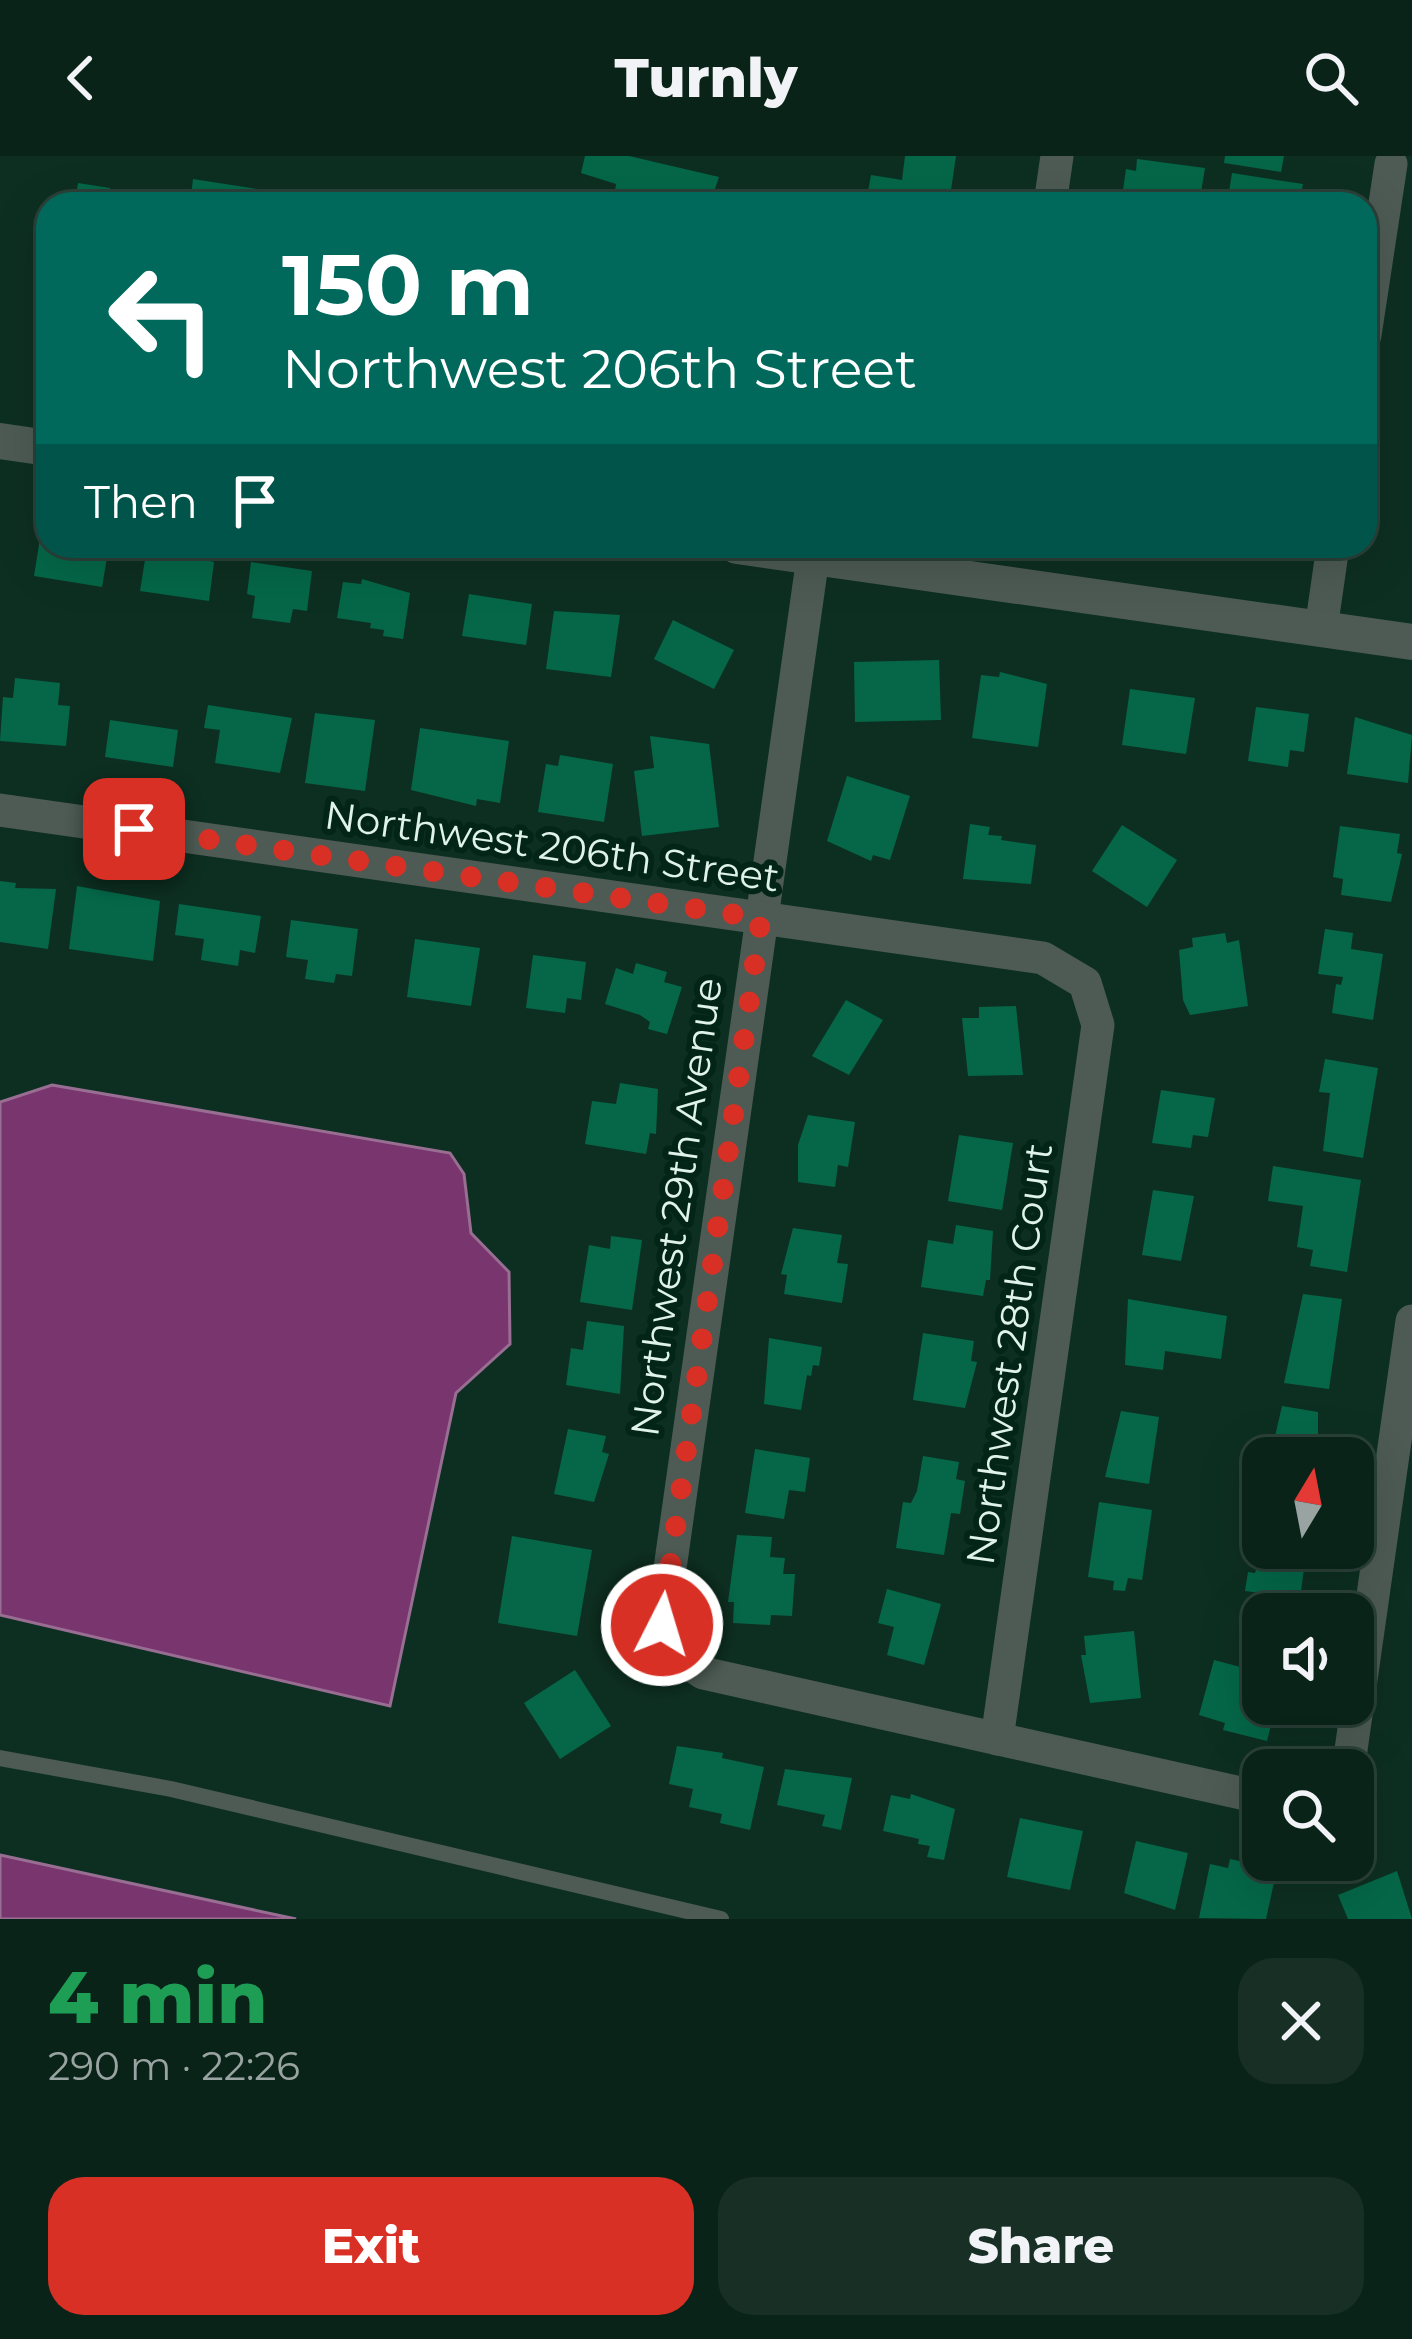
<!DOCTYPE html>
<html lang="en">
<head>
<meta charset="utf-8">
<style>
  body { margin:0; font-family:Montserrat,sans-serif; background:#182f26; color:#f1f3f6; height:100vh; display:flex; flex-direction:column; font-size:45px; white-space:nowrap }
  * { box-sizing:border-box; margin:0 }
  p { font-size:39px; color:#99a4a2 }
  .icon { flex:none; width:66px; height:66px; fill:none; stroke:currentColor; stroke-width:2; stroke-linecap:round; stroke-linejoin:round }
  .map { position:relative; height:1763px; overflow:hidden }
  .side { display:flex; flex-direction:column; background:#0a2319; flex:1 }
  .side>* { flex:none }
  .hud { position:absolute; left:36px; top:36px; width:1341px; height:366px; border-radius:36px; box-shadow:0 12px 48px #0002,0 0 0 3px #2a4038; background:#00695c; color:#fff; overflow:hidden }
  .needle { width:78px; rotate:10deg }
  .tools { position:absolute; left:1242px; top:1281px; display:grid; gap:24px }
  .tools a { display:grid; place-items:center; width:132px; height:132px; border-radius:24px; background:#0a2319; box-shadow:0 12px 48px #0002,0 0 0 3px #2a4038; font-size:60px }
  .pin { position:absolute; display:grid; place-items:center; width:102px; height:102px; color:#fff; margin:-51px; border-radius:24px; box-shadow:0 6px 18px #0006 }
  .me { position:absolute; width:132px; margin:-66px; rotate:5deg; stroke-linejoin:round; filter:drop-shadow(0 0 9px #0008) }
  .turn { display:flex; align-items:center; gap:42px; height:252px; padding:0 48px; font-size:54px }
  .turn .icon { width:156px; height:156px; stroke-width:2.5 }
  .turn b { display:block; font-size:84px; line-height:102px }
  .then { display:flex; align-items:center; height:114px; padding:0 48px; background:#0003; gap:24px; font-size:45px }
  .round { display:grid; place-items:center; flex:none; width:126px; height:126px; border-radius:36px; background:#182f26 }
  .head { display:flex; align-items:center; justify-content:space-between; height:204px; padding:0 48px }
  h1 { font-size:72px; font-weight:800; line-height:90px; color:#1e9e55 }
  .button { display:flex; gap:24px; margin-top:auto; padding:24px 48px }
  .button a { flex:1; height:138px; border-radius:36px; background:#d93025; color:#fff; font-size:48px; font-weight:800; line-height:138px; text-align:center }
  .button a+a { background:#182f26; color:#f1f3f6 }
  header { display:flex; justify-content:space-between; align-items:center; height:156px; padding:0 48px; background:#0a2319; font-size:54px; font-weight:800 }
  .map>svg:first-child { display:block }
</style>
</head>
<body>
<header><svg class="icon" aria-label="back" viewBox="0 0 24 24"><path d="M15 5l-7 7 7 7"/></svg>Turnly<svg class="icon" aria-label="search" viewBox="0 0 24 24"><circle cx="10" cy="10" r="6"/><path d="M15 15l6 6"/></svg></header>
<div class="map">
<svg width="1412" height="1763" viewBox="0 0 1412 1763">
  <rect width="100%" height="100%" fill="#0d2f21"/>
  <!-- water -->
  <g fill="#79356e" stroke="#986e93" stroke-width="3">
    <path d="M52 929 450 997 464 1018 471 1077 509 1116 510 1188 456 1237 390 1550 0 1459V946Z"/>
    <path d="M0 1699 296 1763H0Z"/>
  </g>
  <!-- building -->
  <g fill="#056748">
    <path d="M585 0H629L719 21 710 48 679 42V48H613L616 28 581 17Z"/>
    <path d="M905 0H956L950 41 938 39 936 48H911L867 41 871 19 902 24Z"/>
    <path d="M1225 0H1284L1281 16 1224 7Z"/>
    <path d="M1137 3 1205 12 1199 48H1121L1126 13 1136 15Z"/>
    <path d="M1232 17 1303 28 1299 48H1227Z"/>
    <path d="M193 23 270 35 268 48H190Z"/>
    <path d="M78 27 110 32 109 39 151 48H75Z"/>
    <path d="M41 376 48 377V390H109L102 431 34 420Z"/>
    <path d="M147 391 214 406 209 445 140 435Z"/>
    <path d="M251 406 312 415 307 455 293 453 290 467 252 462 255 440 247 438Z"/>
    <path d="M362 423 410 437 403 483 383 480 384 474 370 472 371 467 337 462 343 426 361 428Z"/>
    <path d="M469 438 532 448 526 489 462 480Z"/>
    <path d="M554 455 620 459 611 521 546 513Z"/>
    <path d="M673 464 734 494 714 533 654 503Z"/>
    <path d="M939 504 941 564 855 566 854 506Z"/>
    <path d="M1000 516 1047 528 1038 591 972 582 981 519 999 521Z"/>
    <path d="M15 522 60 527 58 549 70 550 66 590 0 585 3 541 13 542Z"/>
    <path d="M1130 533 1195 542 1186 598 1122 589Z"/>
    <path d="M208 549 292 562 280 617 215 607 220 574 204 572Z"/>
    <path d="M1256 551 1309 558 1304 596 1290 594 1288 611 1248 605Z"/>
    <path d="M315 557 375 564 365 635 305 627Z"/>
    <path d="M1355 561 1412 579 1408 627 1347 618Z"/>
    <path d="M110 564 178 574 173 611 105 601Z"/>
    <path d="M420 572 509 585 500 647 477 643 476 650 411 634Z"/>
    <path d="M650 580 709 588 719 671 642 680 634 615 654 612Z"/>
    <path d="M560 599 613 608 604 666 538 656 546 608 558 610Z"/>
    <path d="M847 620 910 640 890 704 873 699 871 705 827 685Z"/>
    <path d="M970 668 990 671 988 679 1002 680 1001 684 1036 689 1031 728 963 723Z"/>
    <path d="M1122 669 1177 704 1147 751 1092 715Z"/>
    <path d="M1340 670 1400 678 1397 697 1402 698 1391 746 1341 739 1343 723 1333 721Z"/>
    <path d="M0 725 16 727 15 732 56 733 48 793 0 786Z"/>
    <path d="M77 730 160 745 153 805 69 793Z"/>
    <path d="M179 748 261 760 255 797 240 794 238 810 201 804 204 783 175 779Z"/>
    <path d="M291 764 358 773 352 820 336 818 334 827 305 823 308 804 286 801Z"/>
    <path d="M1325 773 1353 777 1351 793 1383 798 1373 864 1332 857 1336 828 1341 829 1343 821 1318 818Z"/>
    <path d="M1225 777 1227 787 1239 784 1248 850 1190 859 1183 844 1179 794 1193 791 1192 782Z"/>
    <path d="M415 783 480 792 471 850 407 841Z"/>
    <path d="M533 799 586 806 581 844 567 842 565 857 526 852Z"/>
    <path d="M636 807 667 816 664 826 682 831 667 878 648 873 650 866 640 859 605 848 616 812 633 818Z"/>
    <path d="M846 844 883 864 849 919 812 900Z"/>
    <path d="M1016 850 1023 919 968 920 962 862H979V851Z"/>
    <path d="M1325 903 1378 912 1363 1002 1323 995 1330 937 1319 936Z"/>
    <path d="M620 927 658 933 656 978 650 977 646 998 585 988 592 945 616 948Z"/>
    <path d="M1161 934 1215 942 1208 981 1193 979 1191 992 1152 987Z"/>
    <path d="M808 959 855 966 848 1011 838 1009 835 1031 798 1026V989Z"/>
    <path d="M959 979 1013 987 1002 1054 948 1045Z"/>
    <path d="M1273 1010 1361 1024 1347 1116 1310 1110 1313 1094 1297 1091 1303 1050 1268 1045Z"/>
    <path d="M1153 1034 1194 1040 1181 1105 1142 1099Z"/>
    <path d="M956 1069 993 1075 990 1124H986L983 1140 921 1131 928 1084 953 1088Z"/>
    <path d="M793 1072 842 1079 837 1107 848 1108 842 1147 784 1138 787 1119 781 1118Z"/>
    <path d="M611 1080 642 1084 632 1154 580 1146 589 1089 610 1093Z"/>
    <path d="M1303 1138 1342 1143 1329 1233 1284 1227Z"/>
    <path d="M1128 1143 1227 1160 1221 1203 1165 1195 1163 1214 1125 1209Z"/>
    <path d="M587 1165 624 1170 620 1238 566 1229 571 1192 583 1194Z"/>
    <path d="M923 1177 974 1185 971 1205 977 1206 965 1252 913 1244Z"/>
    <path d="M769 1182 822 1191 819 1210 813 1209 811 1220 807 1219 801 1254 764 1248Z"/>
    <path d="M1282 1250 1318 1256V1302H1270Z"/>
    <path d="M1121 1255 1159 1261 1149 1328 1105 1321Z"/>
    <path d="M568 1273 606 1280 602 1296 609 1298 594 1346 554 1338Z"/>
    <path d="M755 1293 810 1302 805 1336 789 1334 784 1363 745 1357Z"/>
    <path d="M923 1300 959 1306 956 1323 965 1325 960 1358 951 1357 944 1399 896 1392 903 1346 911 1347 917 1335Z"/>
    <path d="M1099 1346 1152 1354 1142 1424 1128 1422 1125 1435 1113 1434 1114 1425 1088 1421Z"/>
    <path d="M737 1379 772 1381 770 1401 785 1402 783 1418H795L792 1460 771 1459 770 1469 733 1467 734 1446H728Z"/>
    <path d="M512 1380 592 1394 577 1480 498 1467Z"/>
    <path d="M1263 1392H1301L1306 1398 1300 1442 1245 1435 1248 1416 1255 1417Z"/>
    <path d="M887 1433 941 1448 924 1509 887 1499 894 1471 878 1467Z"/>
    <path d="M1134 1475 1141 1542 1090 1547 1081 1499H1086L1084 1480Z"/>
    <path d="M1214 1504 1263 1517V1548H1276L1267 1585 1223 1574 1225 1567 1199 1559Z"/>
    <path d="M575 1514 611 1570 560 1603 524 1547Z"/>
    <path d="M677 1590 723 1597 722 1602 764 1611 750 1674 720 1667 722 1658 689 1651 693 1633 669 1628Z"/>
    <path d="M785 1613 852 1622 841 1674 822 1670 825 1659 777 1649Z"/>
    <path d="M911 1638 955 1653 944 1704 927 1701 930 1690 918 1688 919 1683 883 1675 891 1639 910 1643Z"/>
    <path d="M1020 1662 1083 1675 1070 1734 1007 1721Z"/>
    <path d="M1136 1685 1188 1697 1175 1754 1124 1737Z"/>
    <path d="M1230 1703 1277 1713 1266 1763 1199 1762 1210 1708 1228 1712Z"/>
    <path d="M1397 1715 1412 1763H1348L1338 1739Z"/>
  </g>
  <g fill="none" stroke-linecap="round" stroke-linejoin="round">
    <!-- service -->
    <path stroke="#4d5b54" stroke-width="16" d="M0 1602 171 1633 721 1763"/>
    <!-- minor -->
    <g stroke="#4d5b54" stroke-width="33">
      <path d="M1050 48 1057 0"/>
      <path d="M1365 179 1391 8"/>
      <path d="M813 401 662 1469 674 1497 703 1517 1263 1642"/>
      <path d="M1321 473 1333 390"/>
      <path d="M0 654 1043 802 1085 827 1098 869 997 1583"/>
      <path d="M1342 1614 1350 1601 1412 1165"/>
    </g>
    <!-- tertiary -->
    <g stroke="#4d5b54" stroke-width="36">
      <path d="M0 285 48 292"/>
      <path d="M737 390 1412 486"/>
    </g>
  </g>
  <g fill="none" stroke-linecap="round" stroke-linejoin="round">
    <!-- route -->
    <path stroke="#d93025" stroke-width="21" stroke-dasharray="0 37.8" d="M134 673 761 762 662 1469"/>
  </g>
  <g text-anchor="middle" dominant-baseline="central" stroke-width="12" stroke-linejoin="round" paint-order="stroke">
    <!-- street labels -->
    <g font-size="39" fill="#e0f3e9" stroke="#032518">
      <text transform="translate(552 690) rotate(8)">Northwest 206th Street</text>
      <text transform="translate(676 1051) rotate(-82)">Northwest 29th Avenue</text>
      <text transform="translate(1009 1198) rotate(-82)">Northwest 28th Court</text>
    </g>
  </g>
</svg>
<div class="tools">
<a><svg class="needle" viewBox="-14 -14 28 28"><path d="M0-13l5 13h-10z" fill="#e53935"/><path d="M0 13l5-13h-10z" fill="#99a4a2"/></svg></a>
<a><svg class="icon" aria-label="sound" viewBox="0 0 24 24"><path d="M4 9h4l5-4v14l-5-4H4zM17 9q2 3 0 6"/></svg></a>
<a><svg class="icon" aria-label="search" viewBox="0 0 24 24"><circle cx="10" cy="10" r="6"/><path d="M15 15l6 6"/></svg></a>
</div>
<div class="pin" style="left:134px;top:673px;background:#d93025"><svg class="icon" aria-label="arrive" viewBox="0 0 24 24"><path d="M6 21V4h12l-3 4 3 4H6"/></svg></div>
<svg class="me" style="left:662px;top:1469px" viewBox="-20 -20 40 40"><circle r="17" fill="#d93025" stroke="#fff" stroke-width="3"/><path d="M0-11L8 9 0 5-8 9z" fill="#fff"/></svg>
<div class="hud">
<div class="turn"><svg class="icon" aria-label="left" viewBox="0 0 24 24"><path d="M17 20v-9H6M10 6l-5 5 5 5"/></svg><div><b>150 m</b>Northwest 206th Street</div></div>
<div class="then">Then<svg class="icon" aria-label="arrive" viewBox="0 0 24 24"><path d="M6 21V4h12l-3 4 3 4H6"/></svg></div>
</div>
</div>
<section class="side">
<div class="head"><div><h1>4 min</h1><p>290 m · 22:26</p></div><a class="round"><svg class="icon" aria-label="close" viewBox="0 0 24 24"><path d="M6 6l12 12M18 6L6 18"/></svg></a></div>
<div class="button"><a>Exit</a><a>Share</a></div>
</section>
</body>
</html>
